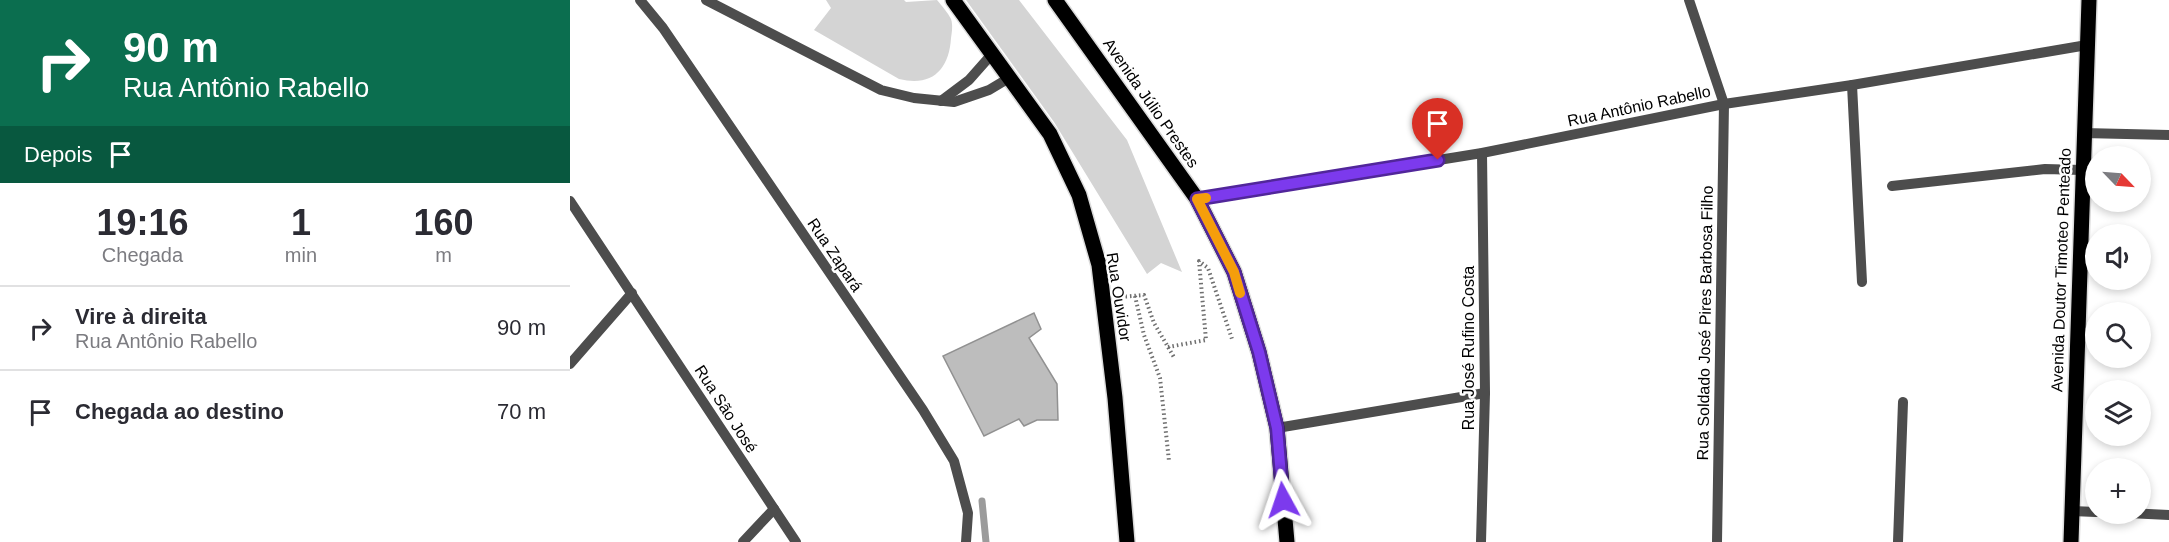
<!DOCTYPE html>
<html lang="pt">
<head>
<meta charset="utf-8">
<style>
  body { margin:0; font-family:Arial,sans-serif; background:#f2f2f3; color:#2b2b33; height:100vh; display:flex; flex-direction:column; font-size:22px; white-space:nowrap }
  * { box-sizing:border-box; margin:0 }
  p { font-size:20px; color:#7c7c81 }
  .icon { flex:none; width:33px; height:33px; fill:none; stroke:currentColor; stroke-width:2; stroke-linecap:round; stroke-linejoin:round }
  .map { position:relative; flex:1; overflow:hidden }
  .sheet { display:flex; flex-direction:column; background:#fff; width:570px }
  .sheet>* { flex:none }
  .banner { background:#0b6e4f; color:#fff; overflow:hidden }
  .needle { width:39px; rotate:115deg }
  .buttons { position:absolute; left:1515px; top:146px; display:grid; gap:12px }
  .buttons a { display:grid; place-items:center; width:66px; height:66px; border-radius:50%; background:#fff; box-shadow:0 3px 9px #0003; font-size:30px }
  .pin { position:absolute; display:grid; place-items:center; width:51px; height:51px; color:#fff; margin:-62px -26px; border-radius:50% 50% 50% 0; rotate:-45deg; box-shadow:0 0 6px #0007 }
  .pin .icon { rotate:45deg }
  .me { position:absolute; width:66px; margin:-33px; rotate:355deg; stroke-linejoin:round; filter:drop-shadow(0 0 4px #0008) }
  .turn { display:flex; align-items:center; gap:21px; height:126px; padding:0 24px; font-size:27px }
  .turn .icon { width:78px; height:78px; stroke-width:2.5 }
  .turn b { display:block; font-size:42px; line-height:51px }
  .then { display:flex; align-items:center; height:57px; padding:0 24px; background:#0003; gap:12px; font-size:22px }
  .eta { display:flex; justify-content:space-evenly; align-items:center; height:102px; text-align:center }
  .eta b { font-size:36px; font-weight:700; line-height:42px }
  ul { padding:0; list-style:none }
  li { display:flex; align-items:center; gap:18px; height:84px; padding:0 24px; border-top:2px solid #e1e1e2 }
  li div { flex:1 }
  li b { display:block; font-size:22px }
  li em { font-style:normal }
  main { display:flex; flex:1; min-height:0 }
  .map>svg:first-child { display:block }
</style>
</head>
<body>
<main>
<section class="sheet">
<div class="banner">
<div class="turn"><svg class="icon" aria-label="right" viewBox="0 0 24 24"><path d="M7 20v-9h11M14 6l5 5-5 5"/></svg><div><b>90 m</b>Rua Antônio Rabello</div></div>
<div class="then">Depois<svg class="icon" aria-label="arrive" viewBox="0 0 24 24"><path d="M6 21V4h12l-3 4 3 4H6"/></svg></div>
</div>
<div class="eta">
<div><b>19:16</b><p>Chegada</p></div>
<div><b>1</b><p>min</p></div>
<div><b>160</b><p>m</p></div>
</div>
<ul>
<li><svg class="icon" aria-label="right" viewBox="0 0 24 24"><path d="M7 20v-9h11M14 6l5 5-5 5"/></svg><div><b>Vire à direita</b><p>Rua Antônio Rabello</p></div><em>90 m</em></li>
<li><svg class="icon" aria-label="arrive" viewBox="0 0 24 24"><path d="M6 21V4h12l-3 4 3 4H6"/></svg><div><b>Chegada ao destino</b></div><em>70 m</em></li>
</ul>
</section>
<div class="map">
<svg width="1599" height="542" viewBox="0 0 1599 542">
  <rect width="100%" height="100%" fill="#fff"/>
  <!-- green -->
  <g fill="#d4d4d4">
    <path d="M256 0H334L336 2 367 0C372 6 378 13 381 19 383 25 382 32 381 38 379 70 362 87 329 79L244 30 261 8Z"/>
    <path d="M396 0H449L557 140 612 272 591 263 577 274 484 122Z"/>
  </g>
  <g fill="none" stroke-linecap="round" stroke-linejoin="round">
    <!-- stream -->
    <path stroke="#9b9b9b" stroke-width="7" d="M412 501 416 542"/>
  </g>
  <!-- building -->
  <path fill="#bdbdbd" stroke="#919191" stroke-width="1.5" d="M464 313 471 329 459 338 487 384 488 420H467L454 426 449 419 414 436 373 356Z"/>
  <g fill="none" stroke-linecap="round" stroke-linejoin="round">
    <!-- major casing -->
    <g stroke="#dbdbdb" stroke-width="18">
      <g id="major">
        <path d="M383 0 480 134 509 195 529 265 545 398 557 542"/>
        <path d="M485 0 627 199 664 272 689 352 707 428 717 542"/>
        <path d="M1501 542 1519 0"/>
      </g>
    </g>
    <!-- path -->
    <g stroke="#6f6f6f" stroke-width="4" stroke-dasharray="1.5 3" stroke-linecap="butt">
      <path d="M565 296 574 335 590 378 599 461"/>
      <path d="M551 297 574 295 584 323 605 359"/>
      <path d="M598 347 636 340 629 261 638 268 662 339"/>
    </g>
    <!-- minor -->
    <g stroke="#4d4d4d" stroke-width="10">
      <path d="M70 0 93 28 353 410 384 461 398 513 396 542"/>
      <path d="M136 0 311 90 344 98 384 102 419 90 439 78"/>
      <path d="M1119 0 1154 104 1147 542"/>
      <path d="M1282 85 1292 282"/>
      <path d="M371 101 399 80 422 54"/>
      <path d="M1513 133 1599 135"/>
      <path d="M1322 186 1475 169 1512 170"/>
      <path d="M627 199 912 153 1154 104 1282 85 1517 45"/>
      <path d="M0 201 226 542"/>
      <path d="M0 364 62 293"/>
      <path d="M707 428 915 393"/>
      <path d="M1502 511 1526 512"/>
      <path d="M1558 513 1599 515"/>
      <path d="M173 542 204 509"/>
      <path d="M911 542 915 393 912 153"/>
      <path d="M1328 542 1333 402"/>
    </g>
    <!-- major -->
    <use href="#major" stroke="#000" stroke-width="15"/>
  </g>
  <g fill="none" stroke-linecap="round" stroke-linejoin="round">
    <!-- route casing -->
    <g stroke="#51269a" stroke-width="15">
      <path id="route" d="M713 500 707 428 689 352 664 272 627 199 868 160"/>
    </g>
    <!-- route -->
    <use href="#route" stroke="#7c3aed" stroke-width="10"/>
    <!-- slow -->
    <path stroke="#f59e0b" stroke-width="10" d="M636 198 627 199 664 272 670 293"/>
  </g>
  <g text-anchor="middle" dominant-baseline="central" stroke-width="5" stroke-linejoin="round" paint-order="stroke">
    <!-- street labels -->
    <g font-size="16" fill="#000" stroke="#fff">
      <text transform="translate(581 103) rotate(55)">Avenida Júlio Prestes</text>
      <text transform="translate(1069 106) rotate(-12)">Rua Antônio Rabello</text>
      <text transform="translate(265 255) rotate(56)">Rua Zapará</text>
      <text transform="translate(1491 270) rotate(-88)">Avenida Doutor Timoteo Penteado</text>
      <text transform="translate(549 297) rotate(81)">Rua Ouvidor</text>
      <text transform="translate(1135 323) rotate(-89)">Rua Soldado José Pires Barbosa Filho</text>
      <text transform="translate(898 348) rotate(-90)">Rua José Rufino Costa</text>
      <text transform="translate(156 409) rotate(57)">Rua São José</text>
    </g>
  </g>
</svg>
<div class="buttons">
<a><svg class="needle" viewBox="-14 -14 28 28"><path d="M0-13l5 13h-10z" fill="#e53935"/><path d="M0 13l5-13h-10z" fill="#7c7c81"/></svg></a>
<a><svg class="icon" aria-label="sound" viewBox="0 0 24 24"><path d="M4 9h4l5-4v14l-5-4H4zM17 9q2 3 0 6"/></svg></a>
<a><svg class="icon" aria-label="search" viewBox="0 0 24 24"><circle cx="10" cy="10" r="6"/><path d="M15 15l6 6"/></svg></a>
<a><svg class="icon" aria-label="layers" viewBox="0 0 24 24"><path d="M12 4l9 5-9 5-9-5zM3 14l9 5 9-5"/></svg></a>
<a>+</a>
</div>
<div class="pin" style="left:868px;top:160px;background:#d93025"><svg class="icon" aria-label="arrive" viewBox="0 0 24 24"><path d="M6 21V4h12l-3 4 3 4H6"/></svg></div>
<svg class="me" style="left:713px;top:500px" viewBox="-20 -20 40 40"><path d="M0-17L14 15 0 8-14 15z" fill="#7c3aed" stroke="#fff" stroke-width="4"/></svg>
</div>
</main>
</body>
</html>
